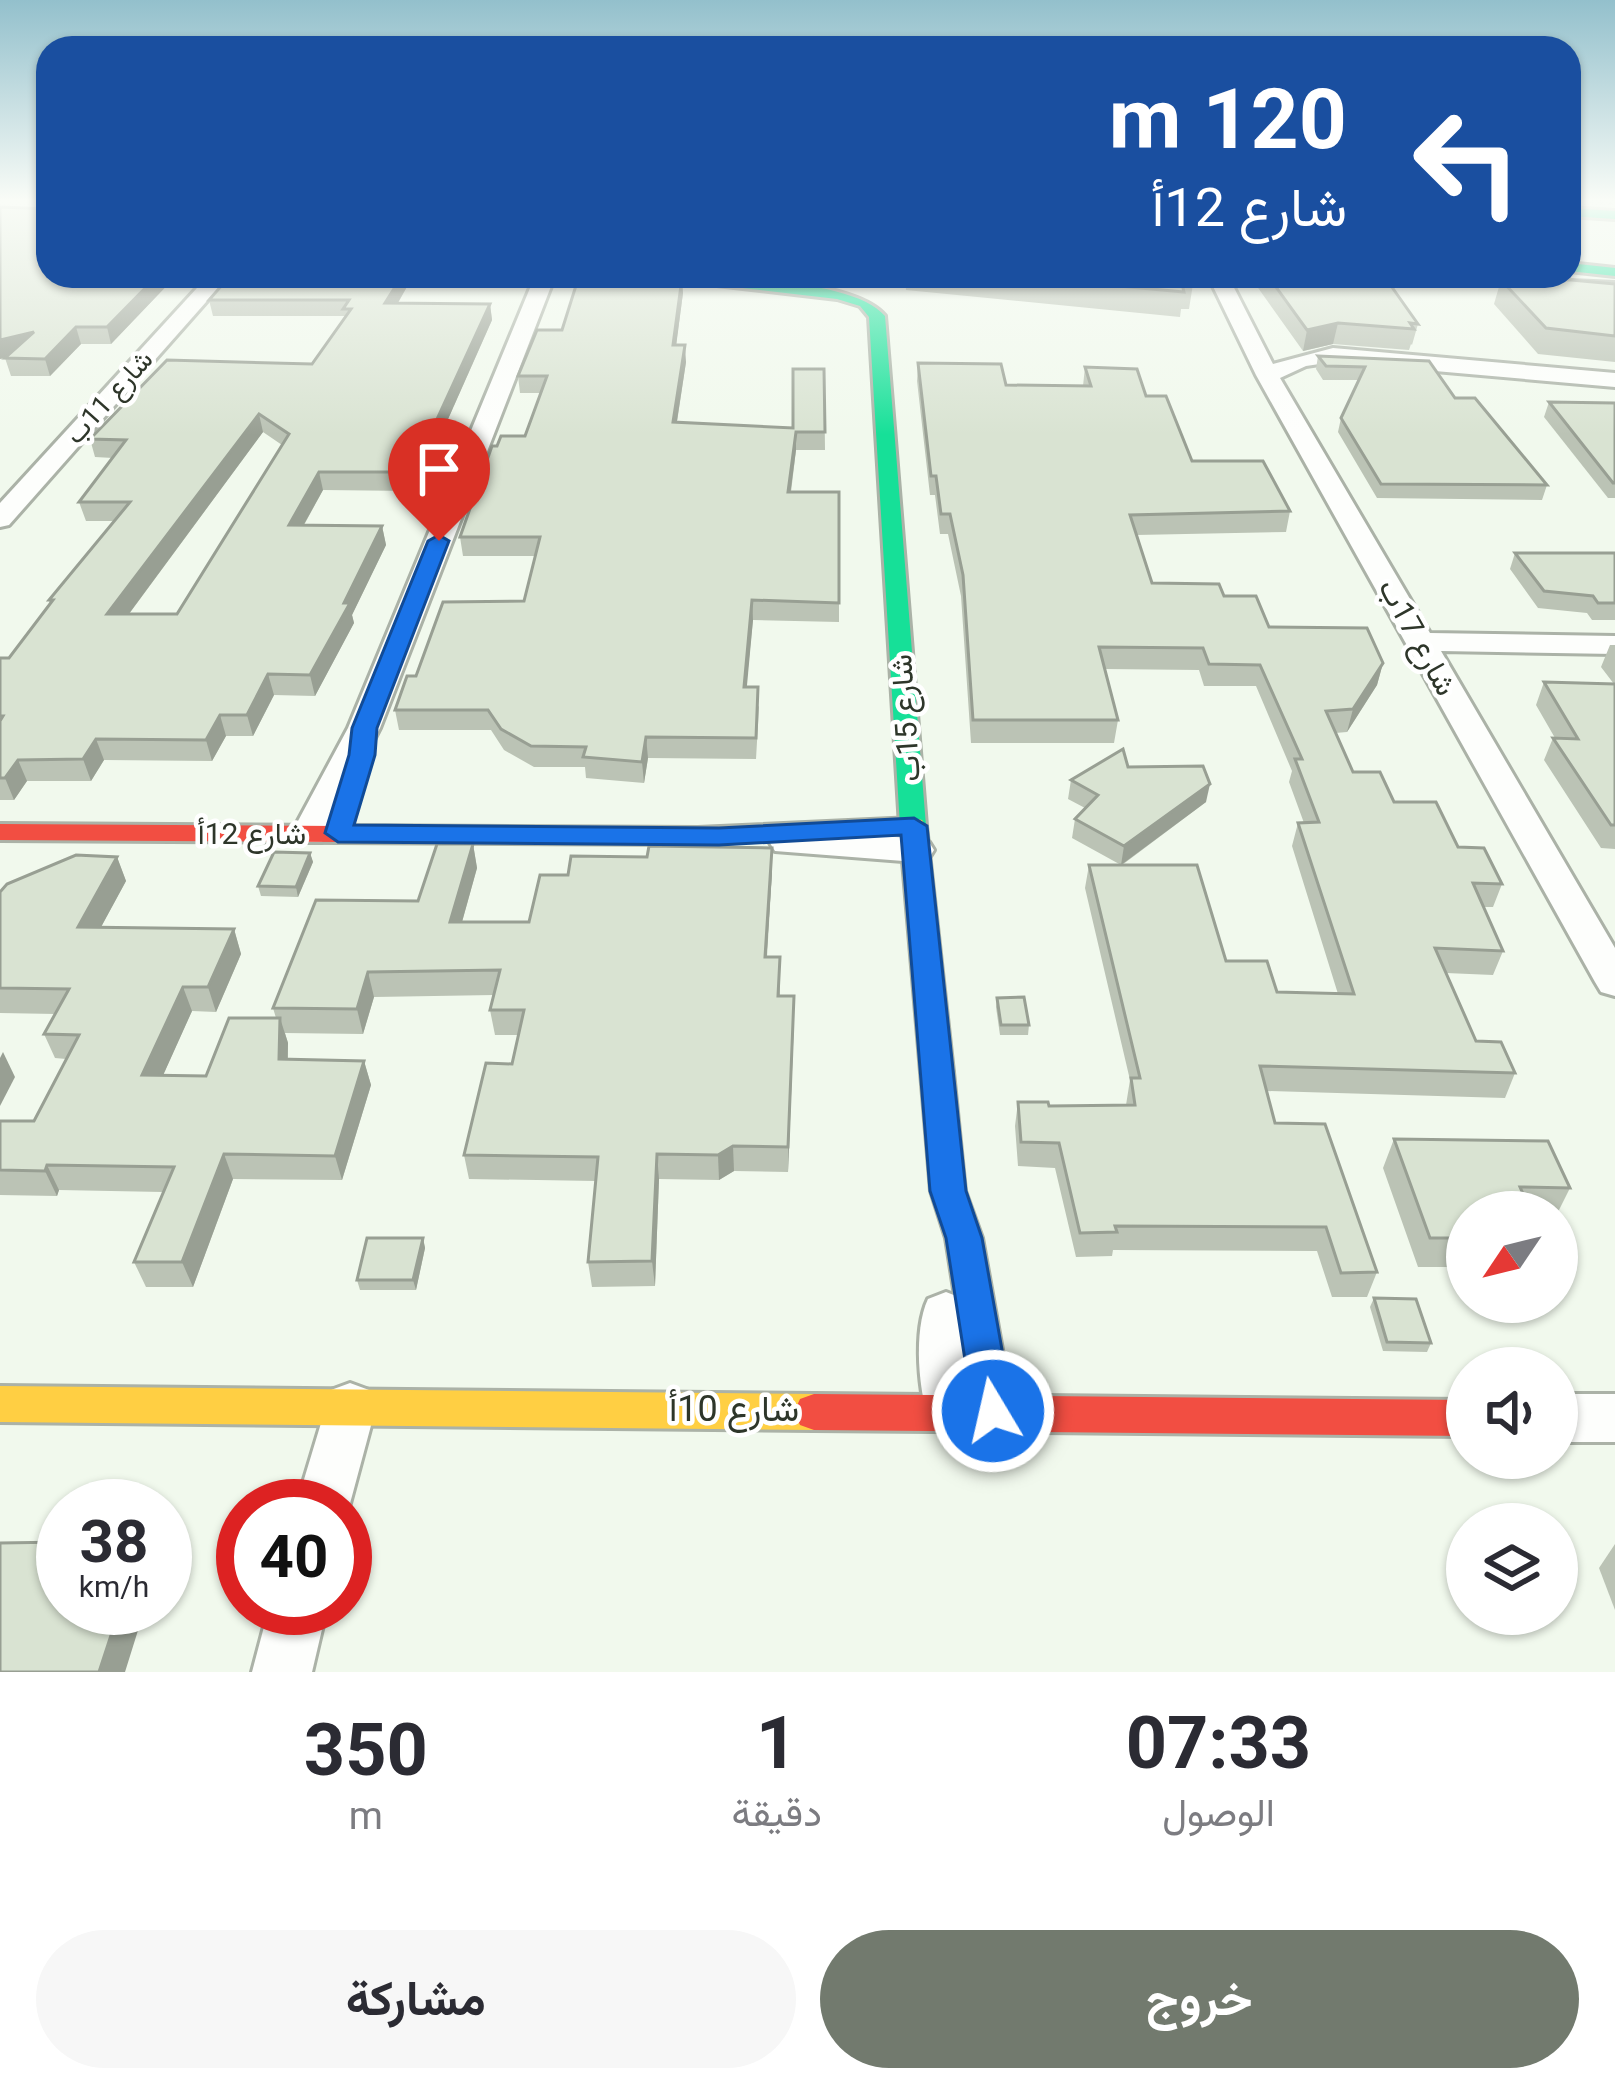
<!DOCTYPE html>
<html lang="ar">
<head>
<meta charset="utf-8">
<style>
  body { margin:0; font-family:Roboto,Vazirmatn,sans-serif; background:#f7f7f7; color:#2b2b33; direction:rtl; height:100vh; display:flex; flex-direction:column; font-size:45px; white-space:nowrap }
  * { box-sizing:border-box; margin:0 }
  p { font-size:39px; color:#7c7c81 }
  .icon { flex:none; width:66px; height:66px; fill:none; stroke:currentColor; stroke-width:2; stroke-linecap:round; stroke-linejoin:round }
  .map { position:relative; height:1672px; overflow:hidden; direction:ltr }
  .sheet { display:flex; flex-direction:column; background:#fff; flex:1 }
  .sheet>* { flex:none }
  .guide { position:absolute; left:36px; top:36px; width:1545px; height:252px; border-radius:36px; box-shadow:0 3px 9px #0004; direction:rtl; background:#1a4fa0; color:#fff; overflow:hidden }
  .needle { width:78px; rotate:235deg }
  .controls { position:absolute; left:1446px; top:1191px; display:grid; gap:24px }
  .controls a { display:grid; place-items:center; width:132px; height:132px; border-radius:50%; background:#fff; box-shadow:0 3px 9px #0004; font-size:60px }
  .speed { position:absolute; left:36px; top:1479px; display:flex; gap:24px; font-size:60px; font-weight:700; text-align:center }
  .speed>* { display:grid; place-content:center; width:156px; height:156px; border-radius:50%; background:#fff; box-shadow:0 3px 9px #0004; line-height:1 }
  .speed small { font-size:30px; font-weight:400 }
  .speed .limit { border:18px solid #d22; background:#fff; color:#111 }
  .pin { position:absolute; display:grid; place-items:center; width:102px; height:102px; color:#fff; margin:-123px -51px; border-radius:50% 50% 50% 0; rotate:-45deg; box-shadow:0 0 12px #0007 }
  .pin .icon { rotate:45deg }
  .me { position:absolute; width:132px; margin:-66px; rotate:351deg; stroke-linejoin:round; filter:drop-shadow(0 0 9px #0008) }
  .turn { display:flex; align-items:center; gap:42px; height:252px; padding:0 36px; font-size:54px }
  .turn .icon { width:156px; height:156px; stroke-width:2.5 }
  .turn b { display:block; font-size:84px; line-height:102px }
  .eta { display:flex; justify-content:space-evenly; align-items:center; height:204px; text-align:center }
  .eta b { font-size:72px; font-weight:700; line-height:84px }
  .action { display:flex; gap:24px; margin-top:auto; padding:24px 36px }
  .action a { flex:1; height:138px; border-radius:72px; background:#727a6e; color:#fff; font-size:48px; font-weight:700; line-height:138px; text-align:center }
  .action a+a { background:#f7f7f7; color:#2b2b33 }
  .map>svg:first-child { display:block }
</style>
</head>
<body>
<div class="map">
<svg width="1615" height="1672" viewBox="0 0 1615 1672">
  <rect width="100%" height="100%" fill="#f1f9ed"/>
  <g fill="none" stroke-linecap="round" stroke-linejoin="round">
    <!-- street casing -->
    <g stroke="#abb2a7" stroke-width="6">
      <g id="street">
        <path d="M208 276H229L9 525 0 527V503Z"/>
        <path d="M535 276H555L380 728 322 842H296L291 834 348 728Z"/>
        <path d="M1208 276H1228L1273 364 1333 348 1615 373V387L1333 362 1306 366 1280 378 1430 633 1615 636V654L1441 651 1615 948V996L1601 992 1595 982 1256 375Z"/>
        <path d="M1469 276 1615 283V295L1479 282Z"/>
        <path d="M788 832 916 838 929 842 934 850 929 858 916 862 775 851 770 843 775 835Z"/>
        <path d="M946 1292 964 1299C979 1330 984 1396 970 1428L951 1435 932 1428C918 1396 913 1330 928 1299Z"/>
        <path d="M350 1383 369 1390 376 1407 345 1522V1506H296L331 1390Z"/>
        <rect x="1557" y="1394" width="58" height="48"/>
        <path d="M269 1608H327L312 1672H252Z"/>
      </g>
    </g>
    <!-- fast casing -->
    <g stroke="#abb2a7" stroke-width="6">
      <g id="fast">
        <path d="M1569 208 1615 211V219L1569 216Z"/>
        <path d="M1569 263 1615 268V276L1569 271Z"/>
        <path d="M666 276C716 276 854 278 885 316L926 826 953 1072 948 1081 937 1084 926 1081 921 1072 900 826 869 317 860 306 837 299 673 280Z"/>
      </g>
    </g>
    <!-- slow casing -->
    <g stroke="#abb2a7" stroke-width="6">
      <g id="slow">
        <path d="M913 818 922 820 926 826 922 832 698 844 684 836 698 828Z"/>
        <path d="M937 1060 948 1063 953 1072 965 1191 982 1238 1013 1411 1007 1424 993 1429 979 1424 973 1411 946 1238 931 1191 921 1072 926 1063Z"/>
        <path d="M0 1386 814 1394 828 1399 834 1412 828 1425 814 1430 0 1422Z"/>
      </g>
    </g>
    <!-- jam casing -->
    <g stroke="#abb2a7" stroke-width="6">
      <g id="jam">
        <path d="M0 824 698 828 712 836 698 844 0 840Z"/>
        <path d="M814 1394 1467 1400V1436L814 1430 800 1425 794 1412 800 1399Z"/>
      </g>
    </g>
    <!-- street -->
    <use href="#street" fill="#fdfefc" fill-rule="evenodd"/>
    <!-- fast -->
    <use href="#fast" fill="#16e098" fill-rule="evenodd"/>
    <!-- slow -->
    <use href="#slow" fill="#ffcf43" fill-rule="evenodd"/>
    <!-- jam -->
    <use href="#jam" fill="#f24e42" fill-rule="evenodd"/>
    <!-- rail -->
    <path stroke="#ced0cd" stroke-width="4.5" stroke-dasharray="3 6" stroke-linecap="butt" d="M1591 201 1615 203"/>
  </g>
  <!-- wall -->
  <g fill="#bbc3b5" fill-rule="evenodd">
    <path d="M48 276H176L111 344H81L50 376H11L5 358 7 357 0 359Z"/>
    <path d="M413 276 398 303 490 304 492 320 425 471 411 491 323 490 304 525 382 526 386 545 352 615 354 623 315 696 274 695 253 736H226L212 761 104 760 91 781H27L14 800H0V658H9L50 604 49 600 114 521H86L79 502 113 458 95 457 90 439 312 364 345 318V316H213L209 300ZM263 432 282 445 177 614H129Z"/>
    <path d="M905 276H1189L1193 284 1189 309H1181L1180 317 906 290Z"/>
    <path d="M1258 276H1384L1418 324 1412 345 1411 344 1409 350 1333 344 1303 351 1256 285Z"/>
    <path d="M658 277 683 293 676 345 686 362 677 422 793 428 824 369 825 450H796L791 492H839V622L753 620 746 687 759 707 756 759 648 758 644 783 586 778 585 767H534L504 750 491 730H399L395 710 416 676 524 601 535 556H463L460 537 497 446 525 436 541 393H520L518 376 562 330Z"/>
    <path d="M1501 280 1615 284V362L1538 354 1494 304Z"/>
    <path d="M1318 356 1429 361 1455 398 1547 485 1542 500 1377 498 1338 432 1341 418 1359 380H1323L1316 369Z"/>
    <path d="M918 363 1006 385 1083 386 1085 367 1146 396 1192 461 1290 511 1286 532 1136 535 1152 583 1224 596 1269 627 1383 663 1377 685 1347 732 1335 733 1353 772 1458 847 1502 884 1493 907H1484L1503 951 1493 975 1446 973 1476 1041 1515 1073 1505 1098 1267 1091 1275 1123 1377 1272 1367 1297H1332L1317 1251 1113 1250 1112 1256 1076 1257 1055 1168 1018 1166 1015 1126 1018 1102 1049 1106 1126 1105 1130 1080 1085 888 1089 865H1121L1072 838 1075 819 1085 808 1068 799 1071 780 1128 767 1206 802 1122 865 1226 961 1277 992 1338 994 1292 846 1298 823H1304L1289 782 1292 771 1256 686H1204L1199 670 1105 669 1118 720 1114 743H971L961 596 948 534H940L935 495H930L917 381Z"/>
    <path d="M1549 402 1615 403V498H1608L1544 417Z"/>
    <path d="M1515 553H1615V620H1592L1587 613 1538 608 1510 569Z"/>
    <path d="M1610 645H1615V849L1601 848 1544 760 1553 738H1555L1536 705 1544 682 1614 684 1601 667Z"/>
    <path d="M473 844 477 868 462 922H529L568 875 647 857 772 848V872L767 957H780V996H794L788 1172 734 1171 719 1180 659 1179 655 1286 592 1287 588 1262 596 1181 469 1179 464 1155 512 1064 519 1035H495L490 1010 494 995 374 997 363 1034 285 1033 288 1043V1059L364 1061 371 1085 342 1180 233 1179 193 1287H146L134 1262 163 1192 59 1190 57 1196 0 1195V1121H34L66 1059 55 1058 44 1034 56 1014 0 1013V892L117 857 126 881 101 927 234 929 241 954 216 1012 192 1011 163 1075 206 1076 276 1018 273 1008 418 901Z"/>
    <path d="M310 853 313 862 298 897 261 896 258 886Z"/>
    <path d="M997 998 1029 1025 1028 1035H1000L996 1007Z"/>
    <path d="M1394 1139 1570 1188 1557 1214V1212H1467V1267H1418L1383 1168Z"/>
    <path d="M423 1238 425 1248 416 1290H360L357 1280Z"/>
    <path d="M1374 1298 1431 1343 1427 1352 1383 1351 1370 1307Z"/>
    <path d="M1615 1544V1610L1599 1568Z"/>
  </g>
  <!-- shaded-wall -->
  <g fill="#989f93">
    <path d="M157 276H176L111 344 107 327Z"/>
    <path d="M402 276H413L388 320 385 303Z"/>
    <path d="M682 278 683 293 674 362 673 345Z"/>
    <path d="M490 304 492 320 425 471 411 491 408 472Z"/>
    <path d="M1338 323 1333 344 1303 351 1307 330Z"/>
    <path d="M76 327 81 344 50 376 45 359Z"/>
    <path d="M34 332 39 349 0 359V340Z"/>
    <path d="M685 345 686 362 674 440 673 422Z"/>
    <path d="M259 414 263 432 114 634 107 614Z"/>
    <path d="M796 432V450L788 511V492Z"/>
    <path d="M319 472 323 490 293 544 289 525Z"/>
    <path d="M382 526 386 545 352 615 354 623 315 696 310 675Z"/>
    <path d="M752 600 753 620 745 707 744 687Z"/>
    <path d="M1383 663 1377 685 1347 732 1353 709Z"/>
    <path d="M268 674 274 695 253 736 247 715Z"/>
    <path d="M220 715 226 736 212 761 206 740Z"/>
    <path d="M646 737 648 758 644 783 642 762Z"/>
    <path d="M96 739 104 760 91 781 83 759Z"/>
    <path d="M18 760 27 781 14 800 5 778Z"/>
    <path d="M1210 784 1206 802 1121 865 1124 846Z"/>
    <path d="M473 844 477 868 455 947 450 922Z"/>
    <path d="M772 848V872L765 981V957Z"/>
    <path d="M310 853 313 862 298 897 296 887Z"/>
    <path d="M117 857 126 881 88 951 78 927Z"/>
    <path d="M234 929 241 954 216 1012 208 987Z"/>
    <path d="M368 972 374 997 363 1034 357 1009Z"/>
    <path d="M183 987 192 1011 152 1100 142 1075Z"/>
    <path d="M794 996V1021L788 1172V1147Z"/>
    <path d="M280 1018 288 1043 287 1084 279 1059Z"/>
    <path d="M3 1052 15 1077 0 1106V1058Z"/>
    <path d="M364 1061 371 1085 342 1180 335 1156Z"/>
    <path d="M733 1146 734 1171 719 1180 718 1155Z"/>
    <path d="M224 1154 233 1179 193 1287 182 1262Z"/>
    <path d="M657 1154 659 1179 655 1286 652 1261Z"/>
    <path d="M47 1165 59 1190 57 1196 45 1171Z"/>
    <path d="M423 1238 425 1248 416 1290 413 1280Z"/>
    <path d="M120 1608H145L125 1672H99Z"/>
  </g>
  <!-- building -->
  <g fill="#d9e3d2" stroke="#989f93" stroke-width="3" fill-rule="evenodd">
    <path d="M0 207 48 209V276H157L107 327H76L45 359 5 358 34 332 0 340Z"/>
    <path d="M230 276H402L385 303 490 304 422 452 408 472H319L289 525 382 526 344 603H350L310 675 268 674 247 715H220L206 740 96 739 83 759 18 760 5 778H0V721L3 716H0V658H9L53 600H49L130 502H79L126 440 90 439 167 360 312 364 351 309H343L349 300H209ZM259 414 289 434 177 614H107Z"/>
    <path d="M579 276 682 278 673 345H685L673 422 793 428V369H824L825 432H796L788 492H839V603L752 600 744 687H758L756 738 646 737 642 762 583 757 586 747 531 746 501 729 488 710H395L407 676H416L443 602 524 601 540 537H460L492 446H497L501 436H525L547 376H518L537 330H562Z"/>
    <path d="M1012 276H1189L1193 284H1182L1184 292Z"/>
    <path d="M1268 276H1384L1418 324 1410 323 1414 329 1338 323 1307 330Z"/>
    <path d="M1501 280H1571L1615 284V336L1546 328Z"/>
    <path d="M1318 356 1429 361 1455 398H1475L1547 485 1381 484 1341 418 1365 367 1326 366Z"/>
    <path d="M918 363 1001 364 1006 385 1091 386 1085 367 1137 369 1146 396H1166L1192 461H1263L1290 511 1130 515 1152 583 1219 584 1224 596H1256L1269 627 1367 628 1383 663 1353 709 1326 711 1353 772H1380L1394 802H1436L1458 847 1484 848 1502 884 1473 883 1503 951 1435 948 1476 1041 1501 1042 1515 1073 1260 1066 1275 1123 1325 1124 1377 1272 1341 1273 1326 1227 1115 1226 1117 1232 1080 1233 1059 1143 1021 1142 1018 1102H1048L1049 1106 1135 1105 1131 1078H1140L1089 865H1197L1226 961H1267L1277 992 1354 994 1298 823 1319 822 1295 759H1302L1260 665 1209 664 1203 648 1099 647 1118 720H973L963 575 950 514H941L936 476H931Z"/>
    <path d="M1549 402 1615 403V483H1613Z"/>
    <path d="M1515 553H1615V603H1598L1593 596 1544 591Z"/>
    <path d="M1544 682 1615 684V825H1611L1553 738 1578 739Z"/>
    <path d="M1123 749 1128 767 1203 766 1210 784 1124 846 1075 819 1098 795 1071 780Z"/>
    <path d="M437 844H473L450 922H529L540 875H568L571 856 647 857 649 846 772 848 765 957H780L778 996H794L788 1147 733 1146 718 1155 657 1154 652 1261 588 1262 598 1157 464 1155 486 1063 512 1064 524 1010H490L500 970 368 972 357 1009 273 1008 316 900 418 901Z"/>
    <path d="M274 852 310 853 296 887 258 886Z"/>
    <path d="M76 855 117 857 78 927 234 929 208 987H183L142 1075 206 1076 229 1018H280L279 1059 364 1061 335 1156 224 1154 182 1262H134L174 1167 47 1165 45 1171 0 1170V1121H34L79 1035 44 1034 69 989 0 988V892L7 884Z"/>
    <path d="M1024 997 1029 1025H1001L997 998Z"/>
    <path d="M1394 1139 1548 1141 1570 1188 1520 1187 1531 1212H1467V1238H1430Z"/>
    <path d="M367 1238H423L413 1280H357Z"/>
    <path d="M1374 1298 1416 1299 1431 1343 1387 1342Z"/>
    <path d="M63 1542V1608H120L99 1672H0V1543Z"/>
  </g>
  <!-- sky -->
  <linearGradient id="sky" x2="0" y2="1"><stop stop-color="#93c0cc"/><stop offset="0.46" stop-color="#f9fcf7"/><stop offset="1" stop-color="#f9fcf7" stop-opacity="0"/></linearGradient>
  <rect width="1615" height="435" fill="url(#sky)"/>
  <!-- route -->
  <path fill="#1a73e8" stroke="#114b97" stroke-width="3" d="M439 535 449 541 377 728 375 755 354 825 719 828 914 818 927 826 966 1191 982 1238 1013 1411 1007 1424 993 1430 979 1424 973 1411 946 1238 930 1191 901 835 719 845 338 842 325 833 349 755 352 728 428 541Z"/>
  <g text-anchor="middle" dominant-baseline="central" stroke-width="9" stroke-linejoin="round" paint-order="stroke">
    <!-- far-street labels -->
    <g font-size="27" fill="#2e362a" stroke="#fff">
      <text transform="translate(109 397) rotate(-48)">شارع 11ب</text>
    </g>
    <!-- street labels -->
    <g font-size="30" fill="#2e362a" stroke="#fff">
      <text transform="translate(1418 637) rotate(61)">شارع 17ب</text>
      <text transform="translate(905 718) rotate(-94)">شارع 15ب</text>
      <text x="252" y="833">شارع 12أ</text>
    </g>
    <!-- near-street labels -->
    <g font-size="36" fill="#2e362a" stroke="#fff">
      <text x="734" y="1409">شارع 10أ</text>
    </g>
  </g>
</svg>
<div class="controls">
<a><svg class="needle" viewBox="-14 -14 28 28"><path d="M0-13l5 13h-10z" fill="#e53935"/><path d="M0 13l5-13h-10z" fill="#7c7c81"/></svg></a>
<a><svg class="icon" aria-label="sound" viewBox="0 0 24 24"><path d="M4 9h4l5-4v14l-5-4H4zM17 9q2 3 0 6"/></svg></a>
<a><svg class="icon" aria-label="layers" viewBox="0 0 24 24"><path d="M12 4l9 5-9 5-9-5zM3 14l9 5 9-5"/></svg></a>
</div>
<div class="speed"><div>38<small>km/h</small></div><div class="limit">40</div></div>
<div class="pin" style="left:439px;top:541px;background:#d93025"><svg class="icon" aria-label="arrive" viewBox="0 0 24 24"><path d="M6 21V4h12l-3 4 3 4H6"/></svg></div>
<svg class="me" style="left:993px;top:1411px" viewBox="-20 -20 40 40"><circle r="17" fill="#1a73e8" stroke="#fff" stroke-width="3"/><path d="M0-11L8 9 0 5-8 9z" fill="#fff"/></svg>
<div class="guide">
<div class="turn"><svg class="icon" aria-label="left" viewBox="0 0 24 24"><path d="M17 20v-9H6M10 6l-5 5 5 5"/></svg><div><b>120 m</b>شارع 12أ</div></div>
</div>
</div>
<section class="sheet">
<div class="eta">
<div><b>07:33</b><p>الوصول</p></div>
<div><b>1</b><p>دقيقة</p></div>
<div><b>350</b><p>m</p></div>
</div>
<div class="action"><a>خروج</a><a>مشاركة</a></div>
</section>
</body>
</html>
